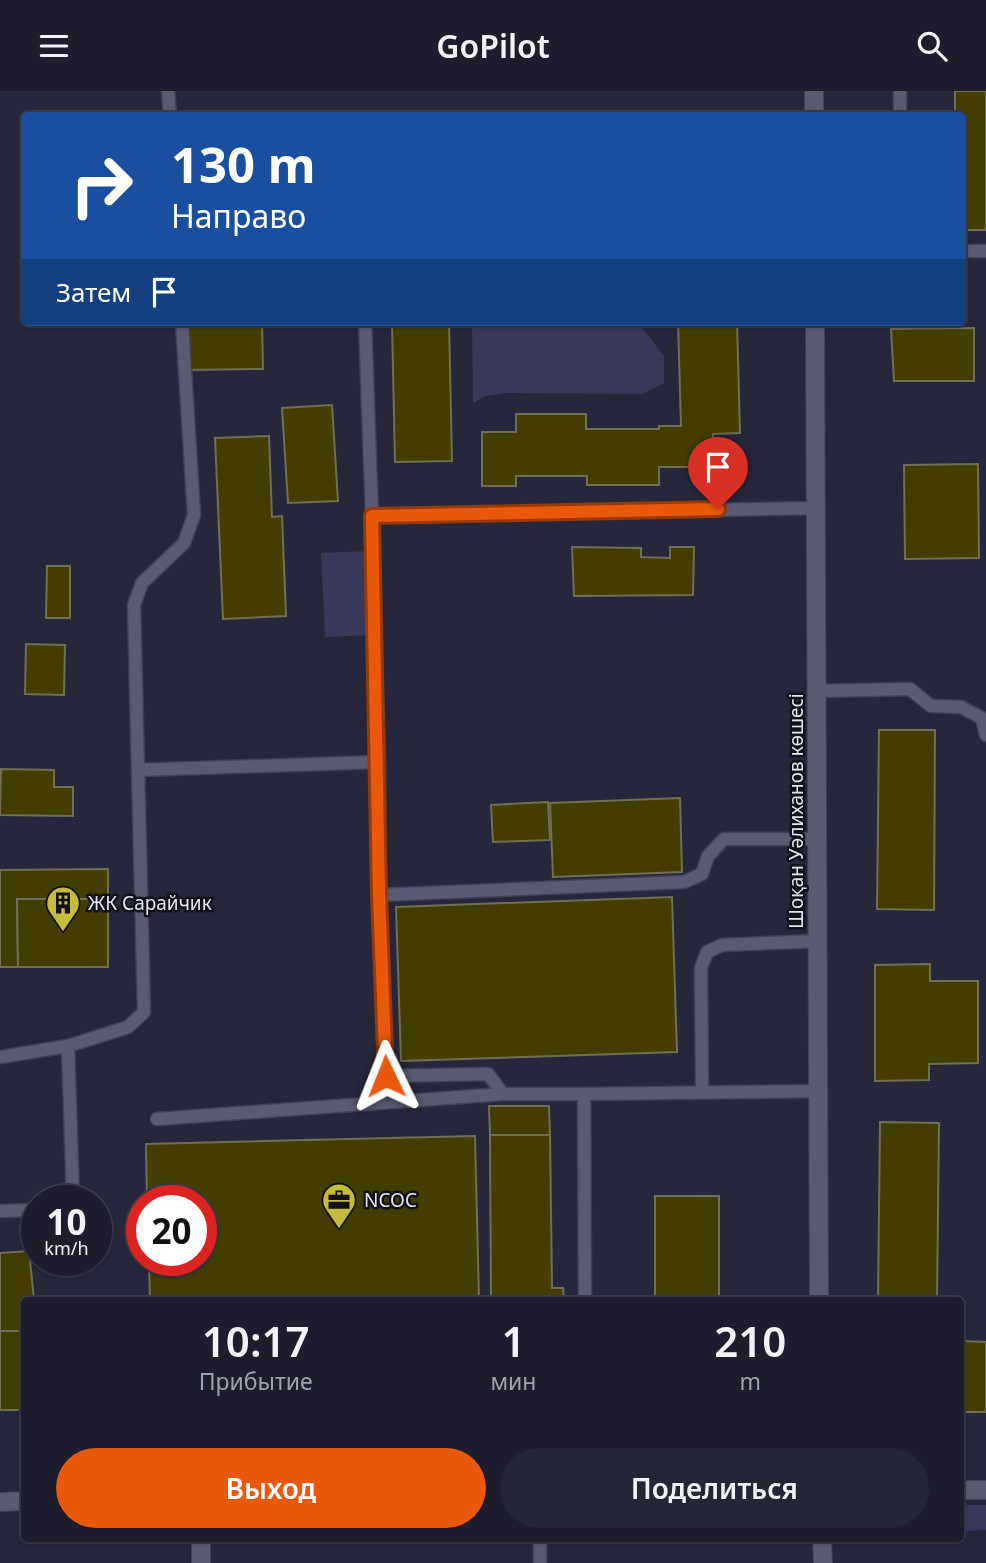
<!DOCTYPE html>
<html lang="ru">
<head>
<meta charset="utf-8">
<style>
  body { margin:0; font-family:"Noto Sans",sans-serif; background:#252635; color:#f1f3f6; height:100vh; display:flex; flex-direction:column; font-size:26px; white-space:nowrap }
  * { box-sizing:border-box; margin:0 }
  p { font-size:23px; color:#a0a2aa }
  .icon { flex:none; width:38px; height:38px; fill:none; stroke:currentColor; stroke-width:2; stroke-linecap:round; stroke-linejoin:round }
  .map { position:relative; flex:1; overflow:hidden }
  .panel { position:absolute; left:21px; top:1206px; width:943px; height:245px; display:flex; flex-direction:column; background:#1d1d2d; border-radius:7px; box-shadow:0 2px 5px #0004,0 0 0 2px #3b3b49 }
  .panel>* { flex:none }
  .top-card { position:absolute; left:21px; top:21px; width:945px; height:214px; border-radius:7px; box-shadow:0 2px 5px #0004,0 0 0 2px #3b3b49; background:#1a4fa0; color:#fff; overflow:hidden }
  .speed { position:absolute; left:21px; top:1094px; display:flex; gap:14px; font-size:35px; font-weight:700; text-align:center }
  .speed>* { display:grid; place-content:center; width:91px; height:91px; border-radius:50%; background:#1d1d2d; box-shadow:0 2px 5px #0004,0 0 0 2px #3b3b49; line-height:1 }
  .speed small { font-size:18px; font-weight:400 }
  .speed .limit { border:10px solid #d22; background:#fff; color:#111 }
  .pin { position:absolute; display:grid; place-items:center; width:60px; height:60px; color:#fff; margin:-72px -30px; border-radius:50% 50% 50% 0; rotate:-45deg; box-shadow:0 0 7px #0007 }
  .pin .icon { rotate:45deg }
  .me { position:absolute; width:77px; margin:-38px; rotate:358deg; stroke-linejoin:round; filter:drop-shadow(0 0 5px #0008) }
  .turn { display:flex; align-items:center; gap:24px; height:147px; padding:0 35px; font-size:32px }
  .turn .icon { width:91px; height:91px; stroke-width:2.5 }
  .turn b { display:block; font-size:49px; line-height:60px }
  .then { display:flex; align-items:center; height:66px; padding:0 35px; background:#0003; gap:14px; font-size:26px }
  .eta { display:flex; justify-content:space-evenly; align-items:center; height:119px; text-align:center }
  .eta b { font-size:42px; font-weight:600; line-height:49px }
  .button { display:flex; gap:14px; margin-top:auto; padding:14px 35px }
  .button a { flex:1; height:80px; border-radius:42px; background:#ea580c; color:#fff; font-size:28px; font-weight:600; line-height:80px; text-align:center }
  .button a+a { background:#252635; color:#f1f3f6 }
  header { display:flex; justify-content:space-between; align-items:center; height:91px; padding:0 35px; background:#1d1d2d; font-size:32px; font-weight:600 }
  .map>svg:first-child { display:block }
</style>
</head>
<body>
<header><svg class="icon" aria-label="menu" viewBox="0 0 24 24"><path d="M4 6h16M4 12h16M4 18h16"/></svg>GoPilot<svg class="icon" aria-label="search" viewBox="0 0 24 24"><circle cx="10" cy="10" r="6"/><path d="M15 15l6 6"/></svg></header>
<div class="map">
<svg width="986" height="1472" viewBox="0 0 986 1472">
  <rect width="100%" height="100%" fill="#27273c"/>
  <!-- green -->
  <g fill="#38385b">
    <path d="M472 231H633L639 233 664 265V292L642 303 507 302 485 305 473 312Z"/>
    <path d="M368 460 372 544 325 546 321 462Z"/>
    <path d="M961 1414H986V1439L961 1440Z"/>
  </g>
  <!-- building -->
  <g fill="#433e00" stroke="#706f55" stroke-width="2">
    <path d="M955 0H986V139H962V24H955Z"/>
    <path d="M185 231H262L263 278 186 279Z"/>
    <path d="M392 231H449L452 370 395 371Z"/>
    <path d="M678 231H737L740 342 713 343V376H659V394H587V385H516V395H482V341H516V323H586V338H659V335H681Z"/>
    <path d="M974 237V290H894L891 238Z"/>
    <path d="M332 314 338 410 288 412 282 317Z"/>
    <path d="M269 345 272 426 282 425 286 525 223 528 215 347Z"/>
    <path d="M978 373 979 467 905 468 904 374Z"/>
    <path d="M572 456 641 457V466L670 467V456H694L693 504 574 505Z"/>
    <path d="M47 475H70V527H46Z"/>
    <path d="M26 553 65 554 64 604 25 603Z"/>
    <path d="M879 639H935L934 819 877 818Z"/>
    <path d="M1 678 54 679V696H73V725L0 724Z"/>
    <path d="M680 707 682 781 553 786 550 712Z"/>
    <path d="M548 711 550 749 493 751 491 714Z"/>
    <path d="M108 778V808H17L18 876H0V779Z"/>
    <path d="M672 806 677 961 401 970 396 816Z"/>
    <path d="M17 808H108V876H18Z"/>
    <path d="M930 873V890H978V972L929 973V989L875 990V874Z"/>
    <path d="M489 1015H549L550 1044H490Z"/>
    <path d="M880 1031 939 1032 937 1209H878Z"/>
    <path d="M490 1044H550L552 1197H563L564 1209H491Z"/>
    <path d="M475 1045 479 1209H150L149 1169H201V1110H147L146 1053Z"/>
    <rect x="655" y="1105" width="64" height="104"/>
    <path d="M29 1160 34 1209 24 1210V1240H0V1162Z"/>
    <rect x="0" y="1240" width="24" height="79"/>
    <path d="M961 1250 986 1251V1321H961Z"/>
  </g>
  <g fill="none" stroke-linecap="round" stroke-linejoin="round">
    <!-- service casing -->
    <g stroke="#434254" stroke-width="15">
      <g id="service">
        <path d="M168 0 170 24"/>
        <path d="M900 0V24"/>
        <path d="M962 160H986"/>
        <path d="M365 231 372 425 816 417"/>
        <path d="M817 600 910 598 931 615 961 616 982 627 986 644"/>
        <path d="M379 671V804L684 791 702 783 708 765 724 748H818"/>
        <path d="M138 679 134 514 142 492 184 452 194 424 182 231"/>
        <path d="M379 804 385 985 488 983 503 1003"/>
        <path d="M68 955 73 1110"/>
        <path d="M0 966 68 955 128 936 144 921 138 679 379 671 372 425"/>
        <path d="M702 1001 701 877 707 861 722 854 818 850"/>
        <path d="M157 1028 503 1003H584"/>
        <path d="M0 1120 37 1119"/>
        <path d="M585 1209 584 1003 818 1000"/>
        <path d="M540 1447V1472"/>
      </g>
    </g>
    <!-- minor casing -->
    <g stroke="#434254" stroke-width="20">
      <g id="minor">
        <path d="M201 1447V1472"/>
        <path d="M822 1447 823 1472"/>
      </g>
    </g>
    <!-- tertiary casing -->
    <g stroke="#434254" stroke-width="20">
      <g id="tertiary">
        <path d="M814 0V24"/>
        <path d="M815 231 819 1209"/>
        <path d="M961 1399H986"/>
        <path d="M0 1411 24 1410"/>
      </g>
    </g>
    <!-- service -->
    <use href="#service" stroke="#5a5a72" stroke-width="12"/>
    <!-- minor -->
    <use href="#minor" stroke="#5a5a72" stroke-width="18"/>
    <!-- tertiary -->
    <use href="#tertiary" stroke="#5a5a72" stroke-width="18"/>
  </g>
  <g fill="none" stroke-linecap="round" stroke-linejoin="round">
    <!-- route casing -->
    <g stroke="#983908" stroke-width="18">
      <path id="route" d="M386 985 379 804 372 425 718 418"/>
    </g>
    <!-- route -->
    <use href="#route" stroke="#ea580c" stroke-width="12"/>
  </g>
  <!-- icons -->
  <defs>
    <g id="building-pin" transform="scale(1.75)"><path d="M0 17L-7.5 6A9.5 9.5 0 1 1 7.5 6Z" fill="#c6bb3c" stroke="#11111a"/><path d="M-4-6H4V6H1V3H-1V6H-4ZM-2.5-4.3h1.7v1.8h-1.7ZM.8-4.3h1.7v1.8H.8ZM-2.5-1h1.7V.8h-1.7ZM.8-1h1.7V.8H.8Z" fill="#111"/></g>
    <g id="office-pin" transform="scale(1.75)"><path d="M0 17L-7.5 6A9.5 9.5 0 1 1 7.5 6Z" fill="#c6bb3c" stroke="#11111a"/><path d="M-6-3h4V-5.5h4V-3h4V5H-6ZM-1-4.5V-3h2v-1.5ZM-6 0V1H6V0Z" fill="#111"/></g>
  </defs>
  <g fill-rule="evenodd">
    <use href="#building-pin" x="63" y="812"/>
    <use href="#office-pin" x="339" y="1109"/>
  </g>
  <g text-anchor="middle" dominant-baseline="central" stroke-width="5" stroke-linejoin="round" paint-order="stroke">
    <!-- street labels -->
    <g font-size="19" fill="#e3e3f1" stroke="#11111a">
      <text transform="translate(796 720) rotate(-90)">Шоқан Уәлиханов көшесі</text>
    </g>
    <!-- poi labels -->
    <g font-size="19" fill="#e3e3f1" stroke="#11111a" text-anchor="start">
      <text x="88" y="812">ЖК Сарайчик</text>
      <text x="364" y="1109">NCOC</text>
    </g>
  </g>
</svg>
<div class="speed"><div>10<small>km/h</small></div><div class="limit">20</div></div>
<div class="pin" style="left:718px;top:418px;background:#d93025"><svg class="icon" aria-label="arrive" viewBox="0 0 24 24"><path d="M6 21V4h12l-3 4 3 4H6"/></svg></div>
<svg class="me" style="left:386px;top:985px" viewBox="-20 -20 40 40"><path d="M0-17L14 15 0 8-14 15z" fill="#ea580c" stroke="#fff" stroke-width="4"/></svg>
<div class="top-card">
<div class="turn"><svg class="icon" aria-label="right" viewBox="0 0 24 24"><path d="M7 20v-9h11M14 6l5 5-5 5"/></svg><div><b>130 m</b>Направо</div></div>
<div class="then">Затем<svg class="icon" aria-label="arrive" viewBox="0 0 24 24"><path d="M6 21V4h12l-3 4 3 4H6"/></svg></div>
</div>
<section class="panel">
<div class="eta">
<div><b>10:17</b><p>Прибытие</p></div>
<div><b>1</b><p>мин</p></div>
<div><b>210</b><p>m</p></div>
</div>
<div class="button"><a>Выход</a><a>Поделиться</a></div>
</section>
</div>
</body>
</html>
